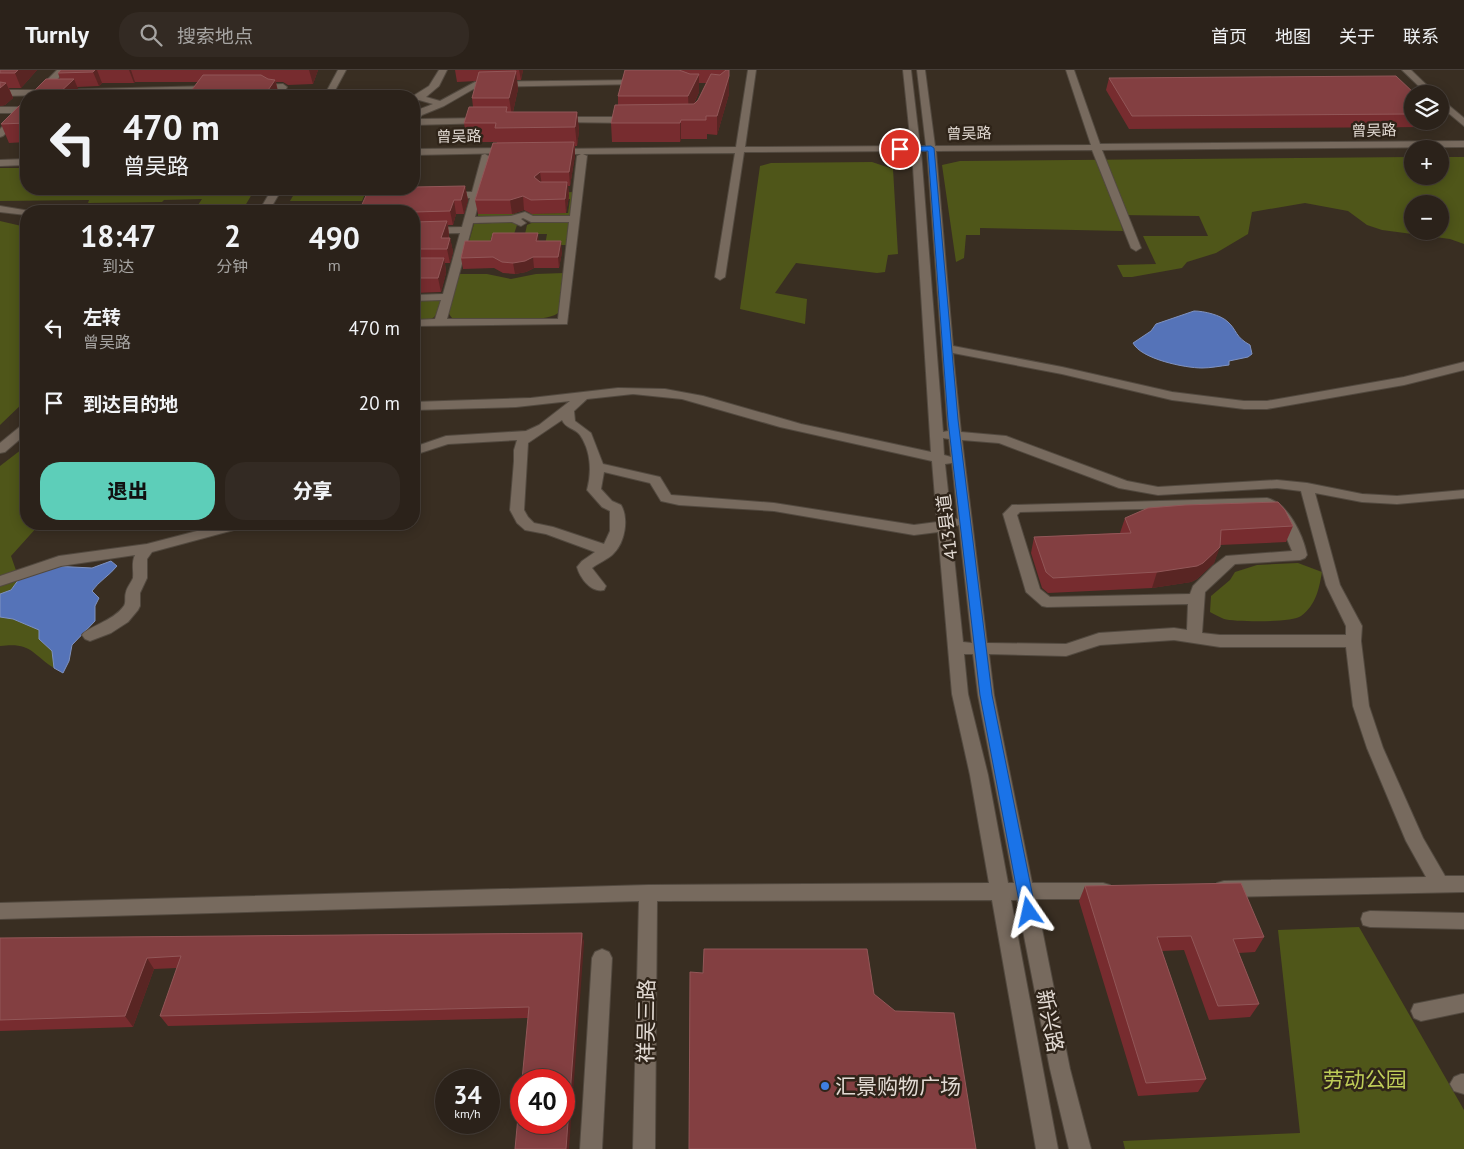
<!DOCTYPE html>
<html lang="zh">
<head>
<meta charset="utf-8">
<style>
  body { margin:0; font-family:"PT Sans","Noto Sans SC",sans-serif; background:#332a23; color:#f1f3f6; height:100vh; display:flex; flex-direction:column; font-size:19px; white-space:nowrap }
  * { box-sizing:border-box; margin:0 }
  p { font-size:16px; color:#a6a4a2 }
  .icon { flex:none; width:28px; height:28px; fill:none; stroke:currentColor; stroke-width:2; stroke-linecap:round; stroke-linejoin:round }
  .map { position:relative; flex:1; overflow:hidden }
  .side { position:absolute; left:20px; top:135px; width:400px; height:325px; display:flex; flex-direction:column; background:#2b221a; border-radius:20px; box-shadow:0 2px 12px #0003,0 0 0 1px #473f39 }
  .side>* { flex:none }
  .top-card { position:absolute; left:20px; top:20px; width:400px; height:105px; border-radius:20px; box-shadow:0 2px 12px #0003,0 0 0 1px #473f39; background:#2b221a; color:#f1f3f6; overflow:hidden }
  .buttons { position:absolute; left:1404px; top:15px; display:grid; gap:10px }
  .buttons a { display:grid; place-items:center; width:45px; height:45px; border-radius:50%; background:#2b221a; box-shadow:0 2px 12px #0003,0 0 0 1px #473f39; font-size:25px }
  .speed { position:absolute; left:435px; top:999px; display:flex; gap:10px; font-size:25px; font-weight:700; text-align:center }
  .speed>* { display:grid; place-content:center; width:65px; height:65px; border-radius:50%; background:#2b221a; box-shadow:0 2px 12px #0003,0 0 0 1px #473f39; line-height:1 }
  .speed small { font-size:12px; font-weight:400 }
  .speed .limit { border:8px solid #d22; background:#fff; color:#111 }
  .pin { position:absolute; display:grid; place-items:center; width:42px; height:42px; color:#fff; margin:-21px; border:2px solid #fff; border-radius:50%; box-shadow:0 1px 5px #0007 }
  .me { position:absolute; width:55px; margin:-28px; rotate:349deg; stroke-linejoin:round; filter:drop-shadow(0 0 4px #0008) }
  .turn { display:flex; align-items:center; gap:18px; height:105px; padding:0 20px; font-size:22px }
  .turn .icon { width:65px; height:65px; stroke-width:2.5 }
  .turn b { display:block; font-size:35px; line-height:42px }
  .eta { display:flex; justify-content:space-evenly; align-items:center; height:85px; text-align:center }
  .eta b { font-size:30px; font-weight:800; line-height:35px }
  .cta { display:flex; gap:10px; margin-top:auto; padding:10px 20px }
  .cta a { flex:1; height:58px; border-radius:20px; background:#5dceb9; color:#111; font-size:20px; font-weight:800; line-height:58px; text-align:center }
  .cta a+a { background:#332a23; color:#f1f3f6 }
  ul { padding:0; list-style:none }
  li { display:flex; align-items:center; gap:15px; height:75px; padding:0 20px }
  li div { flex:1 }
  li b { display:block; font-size:19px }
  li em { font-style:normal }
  header { display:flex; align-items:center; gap:30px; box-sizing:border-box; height:70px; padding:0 25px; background:#2b221a; border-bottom:1px solid #473f39 }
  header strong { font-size:24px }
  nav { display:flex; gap:28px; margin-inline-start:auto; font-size:18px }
  .search { width:350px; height:45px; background:#332a23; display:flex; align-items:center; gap:12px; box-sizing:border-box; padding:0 18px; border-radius:20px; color:#a6a4a2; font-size:19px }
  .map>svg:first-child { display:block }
</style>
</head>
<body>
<header>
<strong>Turnly</strong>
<div class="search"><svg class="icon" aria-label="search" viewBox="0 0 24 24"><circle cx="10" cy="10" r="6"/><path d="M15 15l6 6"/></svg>搜索地点</div>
<nav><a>首页</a><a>地图</a><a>关于</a><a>联系</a></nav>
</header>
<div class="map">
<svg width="1464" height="1079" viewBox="0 0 1464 1079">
  <rect width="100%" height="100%" fill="#392e22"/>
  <!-- green -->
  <g fill="#4f5619" fill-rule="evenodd">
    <path d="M1412 87V106H1440V87H1464V174L1450 169 1382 160 1367 155 1348 141 1305 133 1252 142 1248 164 1216 183 1187 192 1182 198 1132 207H1123L1117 195 1156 194 1143 166H1208L1199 146 1118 145 1123 161 980 158V165H966L964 188 956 192 942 95 960 91ZM1412 134H1440V161H1412Z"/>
    <path d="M872 92 893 99 898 184 888 185 885 202 877 203 796 193 775 223 807 229 805 254 740 239 760 96 771 93Z"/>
    <path d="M0 98H26V119H255L242 141H64L50 137 198 135 202 129 164 130 162 132 88 133 89 130 0 131Z"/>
    <path d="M297 119H367L362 131H290Z"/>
    <path d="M575 122 571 145 569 147H478V144L568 143 570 129H540L541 123Z"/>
    <path d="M0 151 26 157V330L0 355Z"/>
    <path d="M536 151 566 152 570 154 566 175H545L547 164H525L527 155Z"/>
    <path d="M512 152 517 155 514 164 492 165 489 175H468L474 154Z"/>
    <path d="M564 203 559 242C549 254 478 250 459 251 452 249 450 247 448 240L458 204H487L511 209 536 204Z"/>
    <path d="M414 230H442C436 249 434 251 414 251Z"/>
    <path d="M26 376V454H43L38 456 11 486 19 509 11 520 0 524V396Z"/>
    <path d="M1298 493 1322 502C1319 519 1316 535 1301 546 1292 553 1235 552 1224 549 1219 547 1214 544 1210 542L1211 526 1230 510 1235 502 1257 495Z"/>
    <path d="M0 547 13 549 39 560V569L52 581 54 598C31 583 31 572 0 576Z"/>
    <path d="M1359 857 1464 1040V1079H1125L1123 1071 1300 1063 1278 860Z"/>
  </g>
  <!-- water -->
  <g fill="#5573b8" stroke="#7f92c0">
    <path d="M1194 241C1204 241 1221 245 1228 252 1237 260 1235 267 1250 275L1252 284 1248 287 1229 291V295C1220 296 1211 298 1202 298 1185 298 1141 289 1133 273L1151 261 1156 254Z"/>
    <path d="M111 491 117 496C109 506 99 511 92 521L99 528 95 536V551L72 575 69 591 63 603 54 598 52 581 39 569V560L13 549 0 547V524L11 520 19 509 53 496 92 498Z"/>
  </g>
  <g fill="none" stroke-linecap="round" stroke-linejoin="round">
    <!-- minor casing -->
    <g stroke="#52493f" stroke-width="2">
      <g id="minor">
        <path d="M57 0H66L47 20 212 16 216 19 212 22 0 26V20H37Z"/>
        <path d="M338 0H346L332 26H324Z"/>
        <path d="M439 0H447L439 16 426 27 440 31 475 12 640 10 644 12 640 14 477 17 444 36 422 45 419 49 485 48 489 51 488 53 414 55C414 38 419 40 433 34L419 30 414 31 413 26 429 16Z"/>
        <path d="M748 0H756L745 77 911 76 903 0H911L920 76H926L917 0H925L935 76 1091 75 1066 0H1074L1100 74 1464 71V77L1102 80 1141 178 1136 181 1131 178 1092 80 936 81 953 276 1062 297 1172 322 1244 331H1267L1404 307 1464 292V300L1404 315 1267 339H1244L1172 330 1062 304 953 283 961 362 1006 366 1127 411 1158 417 1277 410 1307 413 1362 424 1397 426 1464 420V428L1397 434 1362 432 1315 423 1340 515 1362 556 1361 571 1369 636 1383 678 1423 768 1445 806H1464V822L1224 827 1217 825 1215 819 1217 813 1224 811 1426 807 1406 771 1367 678 1353 636 1346 577H1220L1174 570 1100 575 1066 586 989 584 994 625 1032 813H1103L1110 815 1112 821 1110 827 1103 829H1036L1070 999 1091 1079H1069L1050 999 1017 830H1011L1058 1079H1036L992 830 657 831 655 1079H633L639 831 0 849V833L648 815 989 813 970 705 952 624 938 462 914 465 774 441 679 435 661 431 650 413 604 402 601 419 612 431 621 435C629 448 625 472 614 483 609 489 598 493 592 498L606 516 604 520C591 523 580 508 577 497L582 491 595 482 546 464 525 460 517 453 510 440 514 391V380L517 370 448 374 414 385V377L446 366 526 361 539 355 570 331 516 337 414 340V332L531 328 618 318 665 319 703 326 801 354 931 382 912 81 744 82 725 207 720 210 715 207 735 83 583 84 587 86 567 254 414 256V250L435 249 441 230 414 231V225L443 224 460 163 414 164V158L462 157 470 128H446L441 125 446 122H472L482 85 485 84 490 87 475 147 511 146 525 142 533 146H570L577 86 581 84H556L551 81 553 79 736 77ZM921 81H927L948 361 943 362ZM523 148 531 152H569L558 249H447L473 153 512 152 521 156 526 153 521 149ZM633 324 682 329 780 357 932 391 937 452 914 455 774 433 671 425 660 407 603 394 591 363 575 351 574 341 587 329ZM562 350C566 359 575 358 580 365 591 381 592 402 587 420L602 437 610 441V461L604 474 553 457 534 453 528 447 524 440 528 373ZM943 368 949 369 951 387 944 385ZM962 370 999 373 1119 418 1158 425 1277 418 1301 421 1326 515 1346 556V565H1220L1202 563 1205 522 1235 494 1300 490 1305 488 1307 485C1303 465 1288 433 1267 428L1012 435 1003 444 1026 522 1042 536 1047 537 1188 534 1187 560 1174 558 1099 563 1066 574 987 573ZM952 393 958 449 951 448 945 394ZM1264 436 1282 457 1292 481 1226 486 1213 496 1193 516 1190 524 1050 527 1040 519 1017 445 1020 442ZM959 455 972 573 963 572 951 458ZM964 584H973L978 625 1014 813H1008L988 705 968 624Z"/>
        <path d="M1402 0H1411L1436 24H1427Z"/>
        <path d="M283 14 287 17 286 19 276 20 280 22H296V26H274L267 20 257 21 253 18 257 15Z"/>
        <path d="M1440 28 1464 48V56L1440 36Z"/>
        <path d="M26 33V43L3 66 0 67V59L15 43H0V37H20Z"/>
        <path d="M558 47H632L636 50 632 53 555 52 554 50Z"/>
        <path d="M510 78 515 81 513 83 414 85V79Z"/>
        <path d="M26 89V95L0 96V90Z"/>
        <path d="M272 119H282L269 141H259Z"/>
        <path d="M0 136 30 141H26V145L0 142Z"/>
        <path d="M26 354V364L5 382 0 383V373L22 355Z"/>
        <path d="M224 454H247L245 457 152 482 147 489V508L140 523V536L138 540 128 552 111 563 90 571 85 569 82 565C87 557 113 551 123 537 127 533 124 528 126 522 127 517 131 513 133 508 134 501 131 493 135 485L61 496 0 516V506L59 486 147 474Z"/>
        <path d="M1370 841 1464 843V859L1370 857 1363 855 1361 849 1363 843Z"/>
        <path d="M602 879 609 882 612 888 602 1079H580L592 888 595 882Z"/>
        <path d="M1464 924V942L1421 951 1414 948 1411 941 1414 934Z"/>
        <path d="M1461 1004H1464V1024L1454 1021 1450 1014 1454 1007Z"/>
      </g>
    </g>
    <!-- minor -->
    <use href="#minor" fill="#776a5e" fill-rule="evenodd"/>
  </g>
  <!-- wall -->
  <g fill="#772c2f" fill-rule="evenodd">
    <path d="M0 0H37L21 18H9L13 28 5 35 0 36Z"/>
    <path d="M61 0H318L313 14 288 15 283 12H276L279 26H193L191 21 198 12H135L134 13H102L99 16 77 17 81 26H29L60 9 58 3Z"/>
    <path d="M455 0H523L521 10H517L518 19 513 42H577L579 61 577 76H575V85L570 116H568L569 126 566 143 532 144 524 140 512 144H478L475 130 497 72H467L464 53 473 37 472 28 477 11 457 12Z"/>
    <path d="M625 0H729V24L717 65 707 64V69H681L680 72H612L611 53 618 35V26ZM699 13H706L698 30 694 34 699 22Z"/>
    <path d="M1109 8 1412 24V51H1433L1431 57 1129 59 1106 20Z"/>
    <path d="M26 29V72L9 73 1 54Z"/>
    <path d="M465 116 468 130 464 144H456L453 155H448L449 165V168H450L453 182 450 193H445L446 203 441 222 414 223V141Z"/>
    <path d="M539 171 562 182 559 198H534L526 202 515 204 503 203 494 198 463 199 461 188Z"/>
    <path d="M1125 448 1293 456 1286 472 1220 475 1214 493 1197 509 1191 512 1152 518 1048 523 1042 518 1031 483 1034 467 1120 463Z"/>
    <path d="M1085 816 1264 867 1255 882 1239 883 1259 934 1250 947 1209 950 1184 880 1162 881 1206 1009 1198 1022 1138 1026 1079 831Z"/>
    <path d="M582 863 584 874 528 948 168 956 160 946 177 898 154 899 133 957 0 961V868Z"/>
  </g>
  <!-- shaded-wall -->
  <g fill="#592523">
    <path d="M18 0H37L21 18 15 3Z"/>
    <path d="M95 0H97L102 13 99 16 93 2Z"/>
    <path d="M129 0H131L135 12 134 13Z"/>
    <path d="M309 0H318L313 14Z"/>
    <path d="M519 0H523L521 10Z"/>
    <path d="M729 0V24L717 65V46Z"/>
    <path d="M516 1 518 19 512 46 509 28Z"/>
    <path d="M699 4V22L689 44 688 26Z"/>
    <path d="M74 9 81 26H56Z"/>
    <path d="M275 10 279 26H264Z"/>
    <path d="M6 13 13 28 5 35 0 36V18Z"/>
    <path d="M577 42 579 61 577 76 575 57Z"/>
    <path d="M681 50V69L680 72V53Z"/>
    <path d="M574 72 575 85 570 116 569 102Z"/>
    <path d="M540 102 542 116 534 107Z"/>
    <path d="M567 112 569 126 566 143 565 129Z"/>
    <path d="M465 116 468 130 464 144 461 130Z"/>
    <path d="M523 126 524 140 512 144 510 130Z"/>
    <path d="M454 130 456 144 453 155 450 141Z"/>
    <path d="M447 151 449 165 445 179 441 168Z"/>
    <path d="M538 163 539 174 536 171Z"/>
    <path d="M450 168 453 182 450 193 447 179Z"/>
    <path d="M561 171 562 182 559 198 558 187Z"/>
    <path d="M533 187 534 198 526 202 515 204 513 193Z"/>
    <path d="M444 188 446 203 441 222 438 208Z"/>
    <path d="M1220 477 1214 493 1197 509 1191 512 1152 518 1157 502Z"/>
    <path d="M582 863 584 874 569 1079H566Z"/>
    <path d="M147 888 154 899 133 957 125 946Z"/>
  </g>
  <!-- building -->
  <g fill="#833f41" stroke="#925758">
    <path d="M0 0H18L15 3H0Z"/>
    <path d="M61 0H95L93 2 58 3Z"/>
    <path d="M625 0H679L690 4H699L688 26H618Z"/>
    <path d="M726 0H729V6L717 46H706V50H681L680 53H611L615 35 694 34 698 30 711 4 720 5Z"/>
    <path d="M516 1 509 28H472L479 2Z"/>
    <path d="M203 5H261L268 9 275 10 264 26H224L228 21H191Z"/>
    <path d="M1396 6 1415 24H1412V44L1132 46 1109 8Z"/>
    <path d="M46 9H74L56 26H29Z"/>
    <path d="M0 12 6 13 0 18Z"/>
    <path d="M26 29V53L1 54Z"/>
    <path d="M469 37H507L506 42H577L575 57 495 58 496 53H464Z"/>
    <path d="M574 72 569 102H540L534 107 540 112H567L565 129 531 130 523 126 510 130H475L493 73Z"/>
    <path d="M465 116 461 130H454L450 141 414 142V141H359L369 119H414V117Z"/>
    <path d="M447 151 441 168H450L447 179H414V152Z"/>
    <path d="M493 163H538L536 171H561L558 187H533L525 191 513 193 502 192 493 187 461 188 465 171H491Z"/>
    <path d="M414 188H444L438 208H414Z"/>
    <path d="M1278 432 1285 440 1293 456 1221 460 1220 477 1203 493 1197 496 1157 502 1053 508 1046 502 1034 467 1131 463 1125 448 1148 438 1185 435Z"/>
    <path d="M1241 813 1264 867 1233 869 1259 934 1218 936 1191 866 1157 867 1206 1009 1146 1013 1085 816Z"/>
    <path d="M582 863 566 1079H515L521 1014V1052H564V1010H522L529 937 160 946 181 886 147 888 125 946 0 950V868Z"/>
    <path d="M704 879H867L874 924 895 941 954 943 976 1079H689L690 902 703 903Z"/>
  </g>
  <!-- route -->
  <path fill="#1a73e8" stroke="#114b97" d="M931 76 934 78 958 350 992 625 1036 842 1034 846 1029 848 1024 846 1021 842 980 625 948 350 928 81H900L897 79 900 77Z"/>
  <!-- markers -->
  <circle fill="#3f7fe0" stroke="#2f2419" stroke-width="2" cx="825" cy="1016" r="5"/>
  <g text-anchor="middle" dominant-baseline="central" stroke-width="5" stroke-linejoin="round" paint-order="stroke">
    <!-- far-street labels -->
    <g font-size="15" fill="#e2dad3" stroke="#2f2419">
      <text transform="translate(1374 60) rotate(-1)">曾吴路</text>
      <text transform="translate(969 63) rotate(-1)">曾吴路</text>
      <text transform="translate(459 66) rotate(-1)">曾吴路</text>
    </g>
    <!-- street labels -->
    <g font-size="18" fill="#e2dad3" stroke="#2f2419">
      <text transform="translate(947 457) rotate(-97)">413县道</text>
    </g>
    <!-- near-street labels -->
    <g font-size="21" fill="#e2dad3" stroke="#2f2419">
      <text transform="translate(646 951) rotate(-89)">祥吴三路</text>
      <text transform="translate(1050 951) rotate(79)">新兴路</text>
    </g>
    <!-- near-park labels -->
    <g font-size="21" fill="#bfcd58" stroke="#2f2419">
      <text x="1365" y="1009">劳动公园</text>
    </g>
    <!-- near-poi labels -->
    <g font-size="21" fill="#e2dad3" stroke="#2f2419" text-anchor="start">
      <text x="835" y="1016">汇景购物广场</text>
    </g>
  </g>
</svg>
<div class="buttons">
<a><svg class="icon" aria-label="layers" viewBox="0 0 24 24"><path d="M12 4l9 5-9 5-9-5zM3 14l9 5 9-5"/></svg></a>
<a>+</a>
<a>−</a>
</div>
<div class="speed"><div>34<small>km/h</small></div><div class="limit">40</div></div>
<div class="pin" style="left:900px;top:79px;background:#d93025"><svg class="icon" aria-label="arrive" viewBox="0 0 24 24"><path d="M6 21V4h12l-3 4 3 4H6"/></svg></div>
<svg class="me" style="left:1029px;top:842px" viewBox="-20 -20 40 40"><path d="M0-17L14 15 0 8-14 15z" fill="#1a73e8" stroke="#fff" stroke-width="4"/></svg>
<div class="top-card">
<div class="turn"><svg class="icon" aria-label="left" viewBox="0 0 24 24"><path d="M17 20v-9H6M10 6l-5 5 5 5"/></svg><div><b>470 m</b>曾吴路</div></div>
</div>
<section class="side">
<div class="eta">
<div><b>18:47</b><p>到达</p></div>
<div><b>2</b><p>分钟</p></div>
<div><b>490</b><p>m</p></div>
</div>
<ul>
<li><svg class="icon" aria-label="left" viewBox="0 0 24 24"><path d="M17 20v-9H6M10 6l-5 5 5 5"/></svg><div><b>左转</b><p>曾吴路</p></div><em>470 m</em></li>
<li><svg class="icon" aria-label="arrive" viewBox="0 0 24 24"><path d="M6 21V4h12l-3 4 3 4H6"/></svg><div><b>到达目的地</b></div><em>20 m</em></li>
</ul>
<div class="cta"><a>退出</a><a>分享</a></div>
</section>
</div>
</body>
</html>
